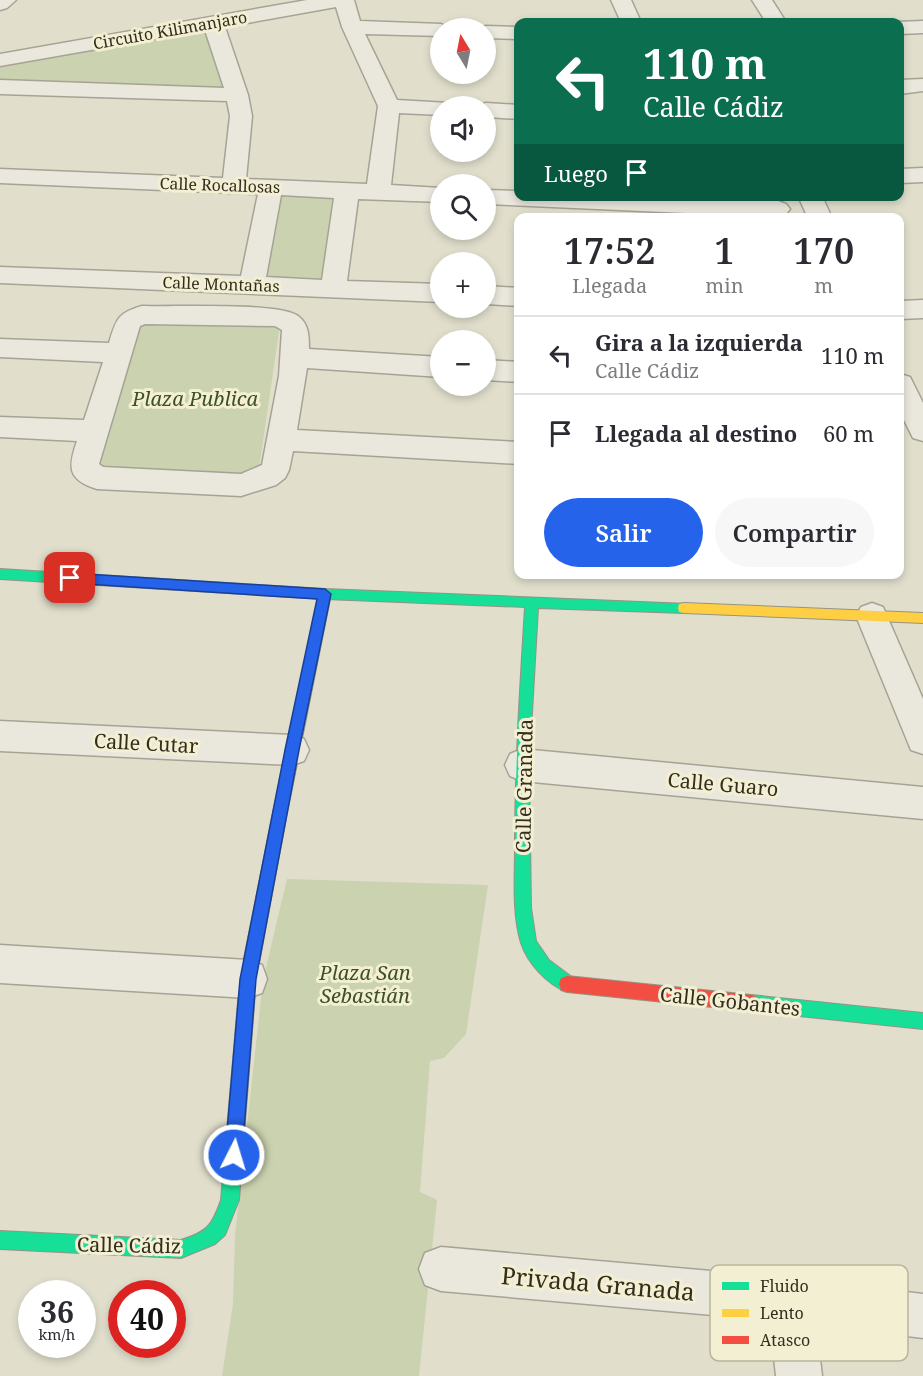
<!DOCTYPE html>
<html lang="es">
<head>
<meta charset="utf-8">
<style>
  body { margin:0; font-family:"Noto Serif",serif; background:#f7f7f7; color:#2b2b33; height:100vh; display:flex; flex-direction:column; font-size:22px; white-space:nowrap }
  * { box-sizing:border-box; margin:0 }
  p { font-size:20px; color:#7c7c81 }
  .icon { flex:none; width:33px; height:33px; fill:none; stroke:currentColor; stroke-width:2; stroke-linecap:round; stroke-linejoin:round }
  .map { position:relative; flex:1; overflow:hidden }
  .details { position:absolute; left:514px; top:213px; width:390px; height:366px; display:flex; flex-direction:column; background:#fff; border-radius:12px; box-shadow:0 3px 9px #0003 }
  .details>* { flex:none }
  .hud { position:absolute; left:514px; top:18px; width:390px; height:183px; border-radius:12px; box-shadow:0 3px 9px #0003; background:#0b6e4f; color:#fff; overflow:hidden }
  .needle { width:39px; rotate:350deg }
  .controls { position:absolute; left:430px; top:18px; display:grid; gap:12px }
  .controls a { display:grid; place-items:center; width:66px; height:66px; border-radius:50%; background:#fff; box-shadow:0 3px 9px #0003; font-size:30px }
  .speed { position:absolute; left:18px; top:1280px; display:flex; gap:12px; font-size:30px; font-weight:700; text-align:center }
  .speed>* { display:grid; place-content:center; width:78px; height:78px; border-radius:50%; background:#fff; box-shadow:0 3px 9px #0003; line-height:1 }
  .speed small { font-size:15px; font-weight:400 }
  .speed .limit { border:9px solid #d22; background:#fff; color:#111 }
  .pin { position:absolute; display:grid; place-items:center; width:51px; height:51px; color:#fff; margin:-26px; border-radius:12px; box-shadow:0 3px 9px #0006 }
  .me { position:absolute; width:66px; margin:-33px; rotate:5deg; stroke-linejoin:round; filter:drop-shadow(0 0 4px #0008) }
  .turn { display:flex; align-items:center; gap:21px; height:126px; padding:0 30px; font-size:27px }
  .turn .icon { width:78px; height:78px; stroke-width:2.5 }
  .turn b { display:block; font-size:42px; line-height:51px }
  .then { display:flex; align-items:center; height:57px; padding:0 30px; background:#0003; gap:12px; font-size:22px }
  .eta { display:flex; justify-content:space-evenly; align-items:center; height:102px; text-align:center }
  .eta b { font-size:36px; font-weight:600; line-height:42px }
  .action { display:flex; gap:12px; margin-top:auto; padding:12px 30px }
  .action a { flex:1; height:69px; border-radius:36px; background:#2563eb; color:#fff; font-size:24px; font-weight:600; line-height:69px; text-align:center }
  .action a+a { background:#f7f7f7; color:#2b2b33 }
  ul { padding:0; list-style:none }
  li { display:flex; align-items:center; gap:18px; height:78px; padding:0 30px; border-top:2px solid #e1e1e2 }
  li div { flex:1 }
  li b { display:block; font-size:22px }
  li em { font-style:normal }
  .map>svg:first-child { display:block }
</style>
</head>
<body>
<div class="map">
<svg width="923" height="1376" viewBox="0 0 923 1376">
  <rect width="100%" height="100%" fill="#e1dfcc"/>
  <!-- green -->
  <g fill="#cad2af">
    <path d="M207 27 227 89 0 83V65Z"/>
    <path d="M276 192 340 196 324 281 260 279Z"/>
    <path d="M138 322 280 325 258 475 90 466Z"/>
    <path d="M287 879 488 885 466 1034 444 1058 430 1061 420 1192 437 1200 419 1376H222L233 1304 235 1235 263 980Z"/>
  </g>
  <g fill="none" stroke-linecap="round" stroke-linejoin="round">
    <!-- street casing -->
    <g stroke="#a6a395" stroke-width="3">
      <g id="street">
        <path d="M0 0H16L7 8 0 10Z"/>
        <path d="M307 0H354L360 21 441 24 450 28H441V36L365 34 397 100 449 103 451 106H441V115L399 113 391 185 441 188V202L358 199 347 281 441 284V302L0 283V267L241 276 258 194 0 183V169L223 178 230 116 227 101 0 94V80L224 88 205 30 0 66V54ZM336 7 342 27 378 106 367 184 246 179 252 116 248 95 225 27ZM281 195 334 198 322 280 266 277Z"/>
        <path d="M611 0H631L641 22H621Z"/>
        <path d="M752 0H772L786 22H766Z"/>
        <path d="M923 21V33L900 34V22H897Z"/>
        <path d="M486 26 519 27V39L486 38V28H478Z"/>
        <path d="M923 79V91L900 94V80Z"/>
        <path d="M486 103 519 105V119L486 117V106H477Z"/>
        <path d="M923 168V182L900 183V169Z"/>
        <path d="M486 190 519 191V196H656L778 201 786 204 790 209 786 214 778 217 486 204Z"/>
        <path d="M798 196H822L832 218H808Z"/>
        <path d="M486 286 519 288V306L486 304Z"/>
        <path d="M923 300V318L900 319V301Z"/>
        <path d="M142 306C171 307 279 302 298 316 309 324 309 337 309 349L441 357V377L307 368 297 430 519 442V464L293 451 289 470 285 478 276 485 241 496 97 489C67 480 68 467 77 441L0 437V417L84 420 103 362 0 357V339L109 343C116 320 117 313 142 306ZM145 324 275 326 282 330 279 376 262 465 241 474 103 467 99 464 140 326Z"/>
        <path d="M486 360 519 362V382L486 380Z"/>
        <path d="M900 374 910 377 923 403V441L913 438 900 412Z"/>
        <path d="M872 603 883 607 923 699V754L911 750 856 616 861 607Z"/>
        <path d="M0 721 292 735 304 739 309 750 304 761 292 765 0 751Z"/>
        <path d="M522 749 923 787V819L522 781 510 776 505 765 510 754Z"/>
        <path d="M0 945 248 960 262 965 267 979 262 993 248 998 0 983Z"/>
        <path d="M441 1247 790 1278 923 1294V1338L816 1325 822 1376H776L770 1320 441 1291 425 1285 419 1269 425 1253Z"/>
      </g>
    </g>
    <!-- fast casing -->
    <g stroke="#969385" stroke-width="2">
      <g id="fast">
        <path d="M0 569 325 589 689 604 690 608 689 612 684 613 538 608 529 765 531 908 536 941 549 960 573 978 575 984 573 990 567 992C547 984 528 964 521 943 512 913 515 879 515 848 515 768 520 688 525 607L325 599 0 579Z"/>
        <path d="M279 811 284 813 286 818 256 979 239 1200 225 1235 215 1244 181 1258 0 1249V1231L181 1240C207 1232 212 1226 221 1200L240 979 272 818 274 813Z"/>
        <path d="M751 995 923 1013V1029L751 1011 745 1009 743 1003 745 997Z"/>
      </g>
    </g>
    <!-- slow casing -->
    <g stroke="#969385" stroke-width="2">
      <g id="slow">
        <path d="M325 589 331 594 286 818 284 823 279 825 274 823 272 818 319 594Z"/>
        <path d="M684 603 923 613V623L684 613 679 612 678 608 679 604Z"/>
      </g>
    </g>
    <!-- jam casing -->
    <g stroke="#969385" stroke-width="2">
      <path id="jam" d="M567 976 751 995 757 997 759 1003 757 1009 751 1011 567 992 561 990 559 984 561 978Z"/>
    </g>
    <!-- street -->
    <use href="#street" fill="#eae8dd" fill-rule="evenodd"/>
    <!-- fast -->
    <use href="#fast" fill="#16e098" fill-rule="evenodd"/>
    <!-- slow -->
    <use href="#slow" fill="#ffcf43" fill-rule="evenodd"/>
    <!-- jam -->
    <use href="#jam" fill="#f24e42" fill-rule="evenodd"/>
  </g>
  <!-- route -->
  <path fill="#2563eb" stroke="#184099" stroke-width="1.5" d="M70 573 325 589 331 594 299 750 256 979 242 1155 240 1162 234 1164 228 1162 225 1155 240 979 285 750 317 599 70 583 63 578Z"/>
  <g text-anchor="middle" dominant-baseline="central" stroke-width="6" stroke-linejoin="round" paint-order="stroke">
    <!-- far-street labels -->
    <g font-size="16" fill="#342d1e" stroke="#f2efd2">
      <text transform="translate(170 30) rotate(-10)">Circuito Kilimanjaro</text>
      <text transform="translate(220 185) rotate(2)">Calle Rocallosas</text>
      <text transform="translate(221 284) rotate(2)">Calle Montañas</text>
    </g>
    <!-- park labels -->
    <g font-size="20" font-style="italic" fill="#3d4f26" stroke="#f2efd2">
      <text x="195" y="398">Plaza Publica</text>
      <text x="365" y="972">Plaza San<tspan x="365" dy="23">Sebastián</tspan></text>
    </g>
    <!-- street labels -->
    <g font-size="20" fill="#342d1e" stroke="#f2efd2">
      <text transform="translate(146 743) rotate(3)">Calle Cutar</text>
      <text transform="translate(723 784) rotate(5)">Calle Guaro</text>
      <text transform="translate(524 786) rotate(-89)">Calle Granada</text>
      <text transform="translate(730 1001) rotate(6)">Calle Gobantes</text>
      <text transform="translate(129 1245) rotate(1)">Calle Cádiz</text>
    </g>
    <!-- near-street labels -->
    <g font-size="24" fill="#342d1e" stroke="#f2efd2">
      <text transform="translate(598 1283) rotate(5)">Privada Granada</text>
    </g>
  </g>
  <!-- legend -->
  <rect x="710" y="1265" width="198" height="96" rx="9" fill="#f2efd2" stroke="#b9b59c" stroke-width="1.5"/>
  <rect x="722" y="1282" width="27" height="8" fill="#16e098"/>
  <rect x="722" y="1309" width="27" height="8" fill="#ffcf43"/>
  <rect x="722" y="1336" width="27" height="8" fill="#f24e42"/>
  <g font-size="16" fill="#342d1e">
    <text x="760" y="1292">Fluido</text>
    <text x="760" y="1319">Lento</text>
    <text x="760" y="1346">Atasco</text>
  </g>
</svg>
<div class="controls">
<a><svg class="needle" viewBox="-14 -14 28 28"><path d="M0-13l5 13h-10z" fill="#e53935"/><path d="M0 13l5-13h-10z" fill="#7c7c81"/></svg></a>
<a><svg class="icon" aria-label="sound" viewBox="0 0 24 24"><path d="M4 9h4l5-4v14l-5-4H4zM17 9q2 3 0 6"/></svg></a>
<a><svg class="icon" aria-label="search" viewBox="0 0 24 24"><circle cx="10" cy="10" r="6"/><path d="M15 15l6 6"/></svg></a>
<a>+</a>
<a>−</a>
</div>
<div class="speed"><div>36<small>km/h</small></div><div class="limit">40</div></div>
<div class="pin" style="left:70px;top:578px;background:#d93025"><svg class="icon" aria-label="arrive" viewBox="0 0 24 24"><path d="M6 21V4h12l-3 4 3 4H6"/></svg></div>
<svg class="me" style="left:234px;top:1155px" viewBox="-20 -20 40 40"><circle r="17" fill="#2563eb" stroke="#fff" stroke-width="3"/><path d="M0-11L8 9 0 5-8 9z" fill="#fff"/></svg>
<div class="hud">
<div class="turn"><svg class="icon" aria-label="left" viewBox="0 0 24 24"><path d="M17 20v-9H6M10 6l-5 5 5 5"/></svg><div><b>110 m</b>Calle Cádiz</div></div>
<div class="then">Luego<svg class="icon" aria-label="arrive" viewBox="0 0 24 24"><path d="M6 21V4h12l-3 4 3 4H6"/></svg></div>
</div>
<section class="details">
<div class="eta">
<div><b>17:52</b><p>Llegada</p></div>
<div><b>1</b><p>min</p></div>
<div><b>170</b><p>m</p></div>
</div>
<ul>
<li><svg class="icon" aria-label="left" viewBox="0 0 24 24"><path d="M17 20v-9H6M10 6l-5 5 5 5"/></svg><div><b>Gira a la izquierda</b><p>Calle Cádiz</p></div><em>110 m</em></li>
<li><svg class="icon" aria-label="arrive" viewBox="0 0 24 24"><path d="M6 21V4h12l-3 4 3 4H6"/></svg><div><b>Llegada al destino</b></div><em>60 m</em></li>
</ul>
<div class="action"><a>Salir</a><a>Compartir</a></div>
</section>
</div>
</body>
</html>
